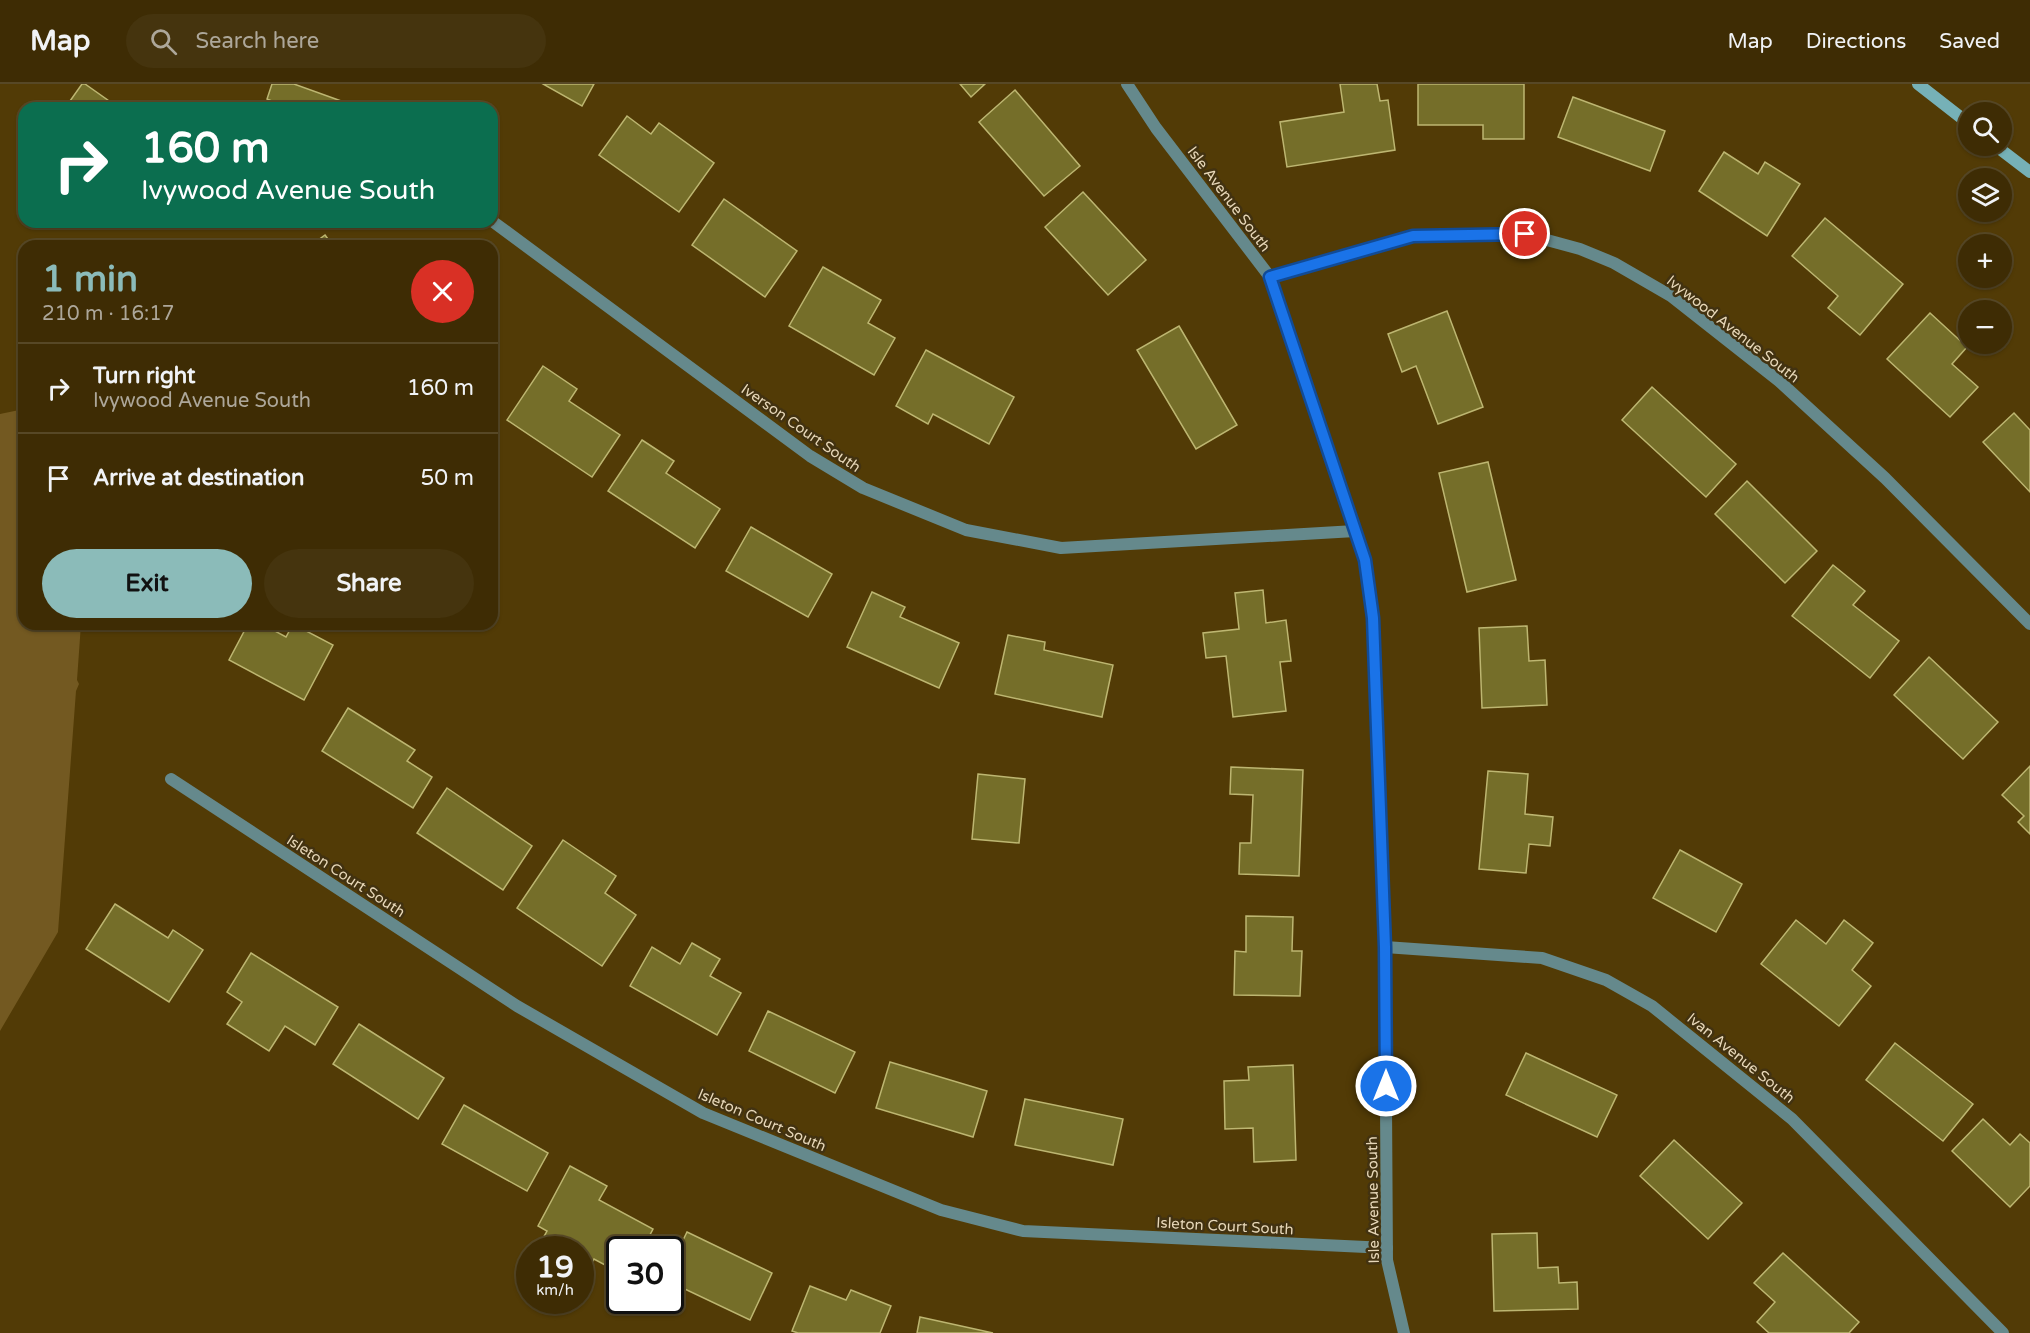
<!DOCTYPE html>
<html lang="en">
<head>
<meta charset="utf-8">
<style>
  body { margin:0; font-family:"Varela Round",sans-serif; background:#45340e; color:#f1f3f6; height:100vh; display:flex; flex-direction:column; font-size:22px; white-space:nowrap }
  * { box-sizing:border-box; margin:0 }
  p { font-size:20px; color:#ada79a }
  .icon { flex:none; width:33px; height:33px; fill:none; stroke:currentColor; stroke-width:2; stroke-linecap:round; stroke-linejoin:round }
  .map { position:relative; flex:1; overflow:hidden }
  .side { position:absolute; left:18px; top:156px; width:480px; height:390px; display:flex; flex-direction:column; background:#3e2c04; border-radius:18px; box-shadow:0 2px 4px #0004,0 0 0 2px #574826 }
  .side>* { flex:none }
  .banner { position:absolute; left:18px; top:18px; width:480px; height:126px; border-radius:18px; box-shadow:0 2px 4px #0004,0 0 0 2px #574826; background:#0b6e4f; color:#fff; overflow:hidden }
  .controls { position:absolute; left:1958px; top:18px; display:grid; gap:12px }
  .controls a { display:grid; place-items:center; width:54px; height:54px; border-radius:50%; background:#3e2c04; box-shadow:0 2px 4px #0004,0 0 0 2px #574826; font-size:30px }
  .speed { position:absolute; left:516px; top:1152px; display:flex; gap:12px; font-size:30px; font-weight:700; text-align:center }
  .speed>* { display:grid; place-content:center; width:78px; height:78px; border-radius:50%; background:#3e2c04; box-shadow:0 2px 4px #0004,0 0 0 2px #574826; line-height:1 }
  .speed small { font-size:15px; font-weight:400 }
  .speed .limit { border:3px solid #111; border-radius:9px; background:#fff; color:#111 }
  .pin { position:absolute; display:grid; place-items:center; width:51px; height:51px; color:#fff; margin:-26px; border:3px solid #fff; border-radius:50%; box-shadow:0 2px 6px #0007 }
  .me { position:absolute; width:66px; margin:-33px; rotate:0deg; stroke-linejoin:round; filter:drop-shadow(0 0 4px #0008) }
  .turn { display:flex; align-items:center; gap:21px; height:126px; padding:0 24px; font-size:27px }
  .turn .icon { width:78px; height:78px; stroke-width:2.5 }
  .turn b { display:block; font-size:42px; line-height:51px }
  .round { display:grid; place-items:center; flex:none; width:63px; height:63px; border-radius:32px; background:#45340e }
  .headline { display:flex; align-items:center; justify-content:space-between; height:102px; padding:0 24px }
  h1 { font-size:36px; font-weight:800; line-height:45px; color:#8bbbb9 }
  .button { display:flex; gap:12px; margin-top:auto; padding:12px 24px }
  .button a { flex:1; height:69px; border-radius:36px; background:#8bbbb9; color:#111; font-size:24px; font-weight:800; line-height:69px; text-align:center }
  .button a+a { background:#45340e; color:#f1f3f6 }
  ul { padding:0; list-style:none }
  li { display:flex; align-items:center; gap:18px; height:90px; padding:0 24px; border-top:2px solid #574826 }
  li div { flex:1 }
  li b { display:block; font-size:22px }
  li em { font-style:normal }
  header { display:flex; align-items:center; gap:36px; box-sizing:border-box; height:84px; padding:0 30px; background:#3e2c04; border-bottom:2px solid #574826 }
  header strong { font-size:28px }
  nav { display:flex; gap:33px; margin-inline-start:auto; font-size:21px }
  .search { width:420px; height:54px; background:#45340e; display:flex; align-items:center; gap:15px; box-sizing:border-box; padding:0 21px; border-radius:33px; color:#ada79a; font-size:22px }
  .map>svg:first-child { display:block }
</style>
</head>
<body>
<header>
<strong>Map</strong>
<div class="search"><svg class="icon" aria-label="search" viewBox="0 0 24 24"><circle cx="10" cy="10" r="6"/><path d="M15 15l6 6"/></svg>Search here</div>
<nav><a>Map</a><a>Directions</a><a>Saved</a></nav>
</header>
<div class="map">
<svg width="2030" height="1249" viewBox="0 0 2030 1249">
  <rect width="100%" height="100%" fill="#523b06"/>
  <!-- green -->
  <path fill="#735921" d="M24 325V540H81L77 596 79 600 76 607 58 848 0 947V330Z"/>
  <!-- building -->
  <g fill="#756e29" stroke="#bdb671" stroke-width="1.5">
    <path d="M82 0H85L119 24H65Z"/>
    <path d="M272 0H294L344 18 342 24H278L279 20 267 15Z"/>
    <path d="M543 0H594L582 22Z"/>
    <path d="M960 0H985L971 13Z"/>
    <path d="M1340 0H1377L1380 17 1388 16 1395 66 1287 83 1280 38 1344 28Z"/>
    <path d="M1418 0H1524V55H1483V41H1418Z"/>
    <path d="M1015 6 1080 82 1044 112 979 38Z"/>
    <path d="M1573 13 1665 47 1650 87 1558 53Z"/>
    <path d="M627 32 651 50 659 39 714 79 679 128 599 71Z"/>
    <path d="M1724 68 1758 90 1765 78 1800 100 1767 152 1699 107Z"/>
    <path d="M1083 108 1146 176 1108 211 1045 143Z"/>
    <path d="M724 115 797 167 765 213 692 161Z"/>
    <path d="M1825 134 1903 200 1860 251 1828 224 1838 212 1792 172Z"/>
    <path d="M325 151 333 162H310Z"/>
    <path d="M823 183 881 216 868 239 895 254 874 291 789 242Z"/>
    <path d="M1447 227 1483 323 1438 340 1416 282 1402 288 1388 250Z"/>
    <path d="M1930 229 1967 263 1952 280 1978 303 1950 333 1887 275Z"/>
    <path d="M1179 242 1237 341 1196 365 1137 266Z"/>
    <path d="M926 266 1014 313 989 360 933 330 928 340 896 322Z"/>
    <path d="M543 282 577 305 569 317 620 351 592 393 507 336Z"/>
    <path d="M1652 303 1736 380 1706 413 1622 336Z"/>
    <path d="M2014 329 2030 346V408L1983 358Z"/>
    <path d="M642 356 674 377 666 389 720 425 695 464 608 407Z"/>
    <path d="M1488 378 1516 496 1467 508 1439 389Z"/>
    <path d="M1747 397 1817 467 1785 499 1715 430Z"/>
    <path d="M751 443 832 490 808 533 726 487Z"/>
    <path d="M1833 481 1865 507 1853 521 1899 557 1870 594 1792 532Z"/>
    <path d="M1263 506 1266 539 1286 536 1291 577 1280 578 1286 627 1233 633 1226 572 1206 574 1203 549 1239 545 1235 509Z"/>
    <path d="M872 508 905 523 900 533 959 559 939 604 847 563Z"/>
    <path d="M248 540H262L286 553 293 540 333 561 304 616 229 576Z"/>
    <path d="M1527 542 1529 577 1545 576 1547 621 1482 624 1479 544Z"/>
    <path d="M1008 551 1045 558 1044 566 1113 581 1102 633 995 610Z"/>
    <path d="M1929 573 1998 638 1963 675 1894 611Z"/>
    <path d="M348 624 415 666 407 677 432 693 413 724 322 667Z"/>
    <path d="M2030 682V750L2018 738 2024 732 2002 711Z"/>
    <path d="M1231 683 1303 686 1299 792 1239 790 1240 759H1251L1253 711 1230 710Z"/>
    <path d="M1488 687 1528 690 1525 730 1553 733 1550 762 1529 760 1526 789 1479 785Z"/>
    <path d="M978 690 1025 695 1019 759 972 755Z"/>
    <path d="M447 704 532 762 503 806 417 749Z"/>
    <path d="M563 756 616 792 605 809 636 831 602 882 517 824Z"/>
    <path d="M1680 766 1742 800 1716 848 1653 814Z"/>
    <path d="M115 820 168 854 173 846 203 866 169 918 86 865Z"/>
    <path d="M1246 832 1293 833 1292 867H1302L1300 912 1234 911 1235 867 1246 868Z"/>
    <path d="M1796 836 1826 860 1844 836 1873 859 1852 886 1871 902 1839 942 1761 880Z"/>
    <path d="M692 859 720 875 710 892 741 909 717 951 630 902 652 863 680 880Z"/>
    <path d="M251 869 338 923 315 961 285 942 269 967 227 940 242 918 227 908Z"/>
    <path d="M768 927 855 968 835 1009 749 967Z"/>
    <path d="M359 940 444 994 418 1035 333 980Z"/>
    <path d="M1895 959 1973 1020 1943 1057 1866 996Z"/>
    <path d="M1526 969 1617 1011 1597 1053 1506 1011Z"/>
    <path d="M890 978 987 1007 973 1053 876 1024Z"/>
    <path d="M1293 981 1296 1076 1254 1078 1253 1044 1225 1045 1224 997 1249 996 1248 983Z"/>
    <path d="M1025 1015 1123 1035 1113 1081 1015 1061Z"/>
    <path d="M464 1021 548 1069 527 1107 442 1060Z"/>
    <path d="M1983 1035 2010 1061 2020 1050 2030 1059V1102L2010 1123 1952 1067Z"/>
    <path d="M1674 1056 1742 1119 1708 1155 1640 1092Z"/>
    <path d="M570 1082 607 1102 599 1116 653 1145 642 1166H620V1189L594 1175 584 1192 580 1189V1166L537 1165 547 1147 538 1142Z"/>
    <path d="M687 1148 772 1189 750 1236 670 1198V1183Z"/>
    <path d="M1537 1149 1538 1184 1558 1183 1559 1199 1577 1198 1578 1225 1494 1227 1492 1150Z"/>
    <path d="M1783 1169 1859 1238 1849 1249H1769L1757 1238 1775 1218 1754 1199Z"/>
    <path d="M810 1202 846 1216 851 1206 891 1222 880 1249H798L792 1247Z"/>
    <path d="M920 1233 993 1249H917Z"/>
  </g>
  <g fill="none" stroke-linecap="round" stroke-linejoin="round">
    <!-- street -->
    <g stroke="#65898c" stroke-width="12">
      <path d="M1127 0 1156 44 1270 193 1365 476 1373 533 1385 863 1387 1176 1404 1249"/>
      <path d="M492 137 810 372 863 404 966 446 1061 464 1355 447"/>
      <path d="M1270 193 1413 152 1525 150 1580 165 1614 179 1671 212 1779 297 1885 394 2030 540"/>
      <path d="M171 695 517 922 703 1029 941 1126 1023 1147 1387 1164"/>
      <path d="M1385 863 1542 874 1606 896 1652 922 1792 1035 2003 1249"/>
    </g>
    <!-- secondary -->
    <g stroke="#76b1b7" stroke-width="12">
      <path d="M1918 0 1968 39"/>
      <path d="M1996 62 2030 88"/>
    </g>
  </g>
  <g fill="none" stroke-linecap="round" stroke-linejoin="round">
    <!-- route casing -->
    <g stroke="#114b97" stroke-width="15">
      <path id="route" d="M1386 1002 1385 863 1373 534 1365 476 1270 193 1413 152 1525 150"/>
    </g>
    <!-- route -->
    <use href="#route" stroke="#1a73e8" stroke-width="10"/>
  </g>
  <g text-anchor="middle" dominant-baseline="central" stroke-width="5" stroke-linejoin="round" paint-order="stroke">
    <!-- street labels -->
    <g font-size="15" fill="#e7d7b8" stroke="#423211">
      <text transform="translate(1229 115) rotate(53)">Isle Avenue South</text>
      <text transform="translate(1733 245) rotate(38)">Ivywood Avenue South</text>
      <text transform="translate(801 344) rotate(35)">Iverson Court South</text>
      <text transform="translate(346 792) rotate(33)">Isleton Court South</text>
      <text transform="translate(1741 974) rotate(39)">Ivan Avenue South</text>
      <text transform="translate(762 1036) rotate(23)">Isleton Court South</text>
      <text transform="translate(1373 1116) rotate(-91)">Isle Avenue South</text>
      <text transform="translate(1225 1142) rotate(3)">Isleton Court South</text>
    </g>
  </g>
</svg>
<div class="controls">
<a><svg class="icon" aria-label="search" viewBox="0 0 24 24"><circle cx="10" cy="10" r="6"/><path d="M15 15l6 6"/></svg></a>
<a><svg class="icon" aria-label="layers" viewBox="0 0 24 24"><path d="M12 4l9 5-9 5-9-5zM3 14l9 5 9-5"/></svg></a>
<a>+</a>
<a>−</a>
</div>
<div class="speed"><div>19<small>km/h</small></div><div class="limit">30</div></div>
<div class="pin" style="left:1525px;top:150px;background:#d93025"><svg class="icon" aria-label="arrive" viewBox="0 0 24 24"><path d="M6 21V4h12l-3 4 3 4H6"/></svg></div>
<svg class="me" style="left:1386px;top:1002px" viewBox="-20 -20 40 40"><circle r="17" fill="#1a73e8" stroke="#fff" stroke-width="3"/><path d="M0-11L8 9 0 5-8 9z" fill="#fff"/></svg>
<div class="banner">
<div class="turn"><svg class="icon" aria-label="right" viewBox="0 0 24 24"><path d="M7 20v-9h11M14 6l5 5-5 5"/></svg><div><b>160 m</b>Ivywood Avenue South</div></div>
</div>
<section class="side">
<div class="headline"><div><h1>1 min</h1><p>210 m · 16:17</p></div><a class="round" style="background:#d93025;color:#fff"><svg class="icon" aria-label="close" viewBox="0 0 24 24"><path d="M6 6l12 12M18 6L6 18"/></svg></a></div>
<ul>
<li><svg class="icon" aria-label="right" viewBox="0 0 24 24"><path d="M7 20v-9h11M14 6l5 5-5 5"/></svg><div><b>Turn right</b><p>Ivywood Avenue South</p></div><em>160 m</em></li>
<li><svg class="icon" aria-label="arrive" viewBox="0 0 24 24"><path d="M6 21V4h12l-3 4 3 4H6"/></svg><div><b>Arrive at destination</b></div><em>50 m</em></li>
</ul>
<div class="button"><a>Exit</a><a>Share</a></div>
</section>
</div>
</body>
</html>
